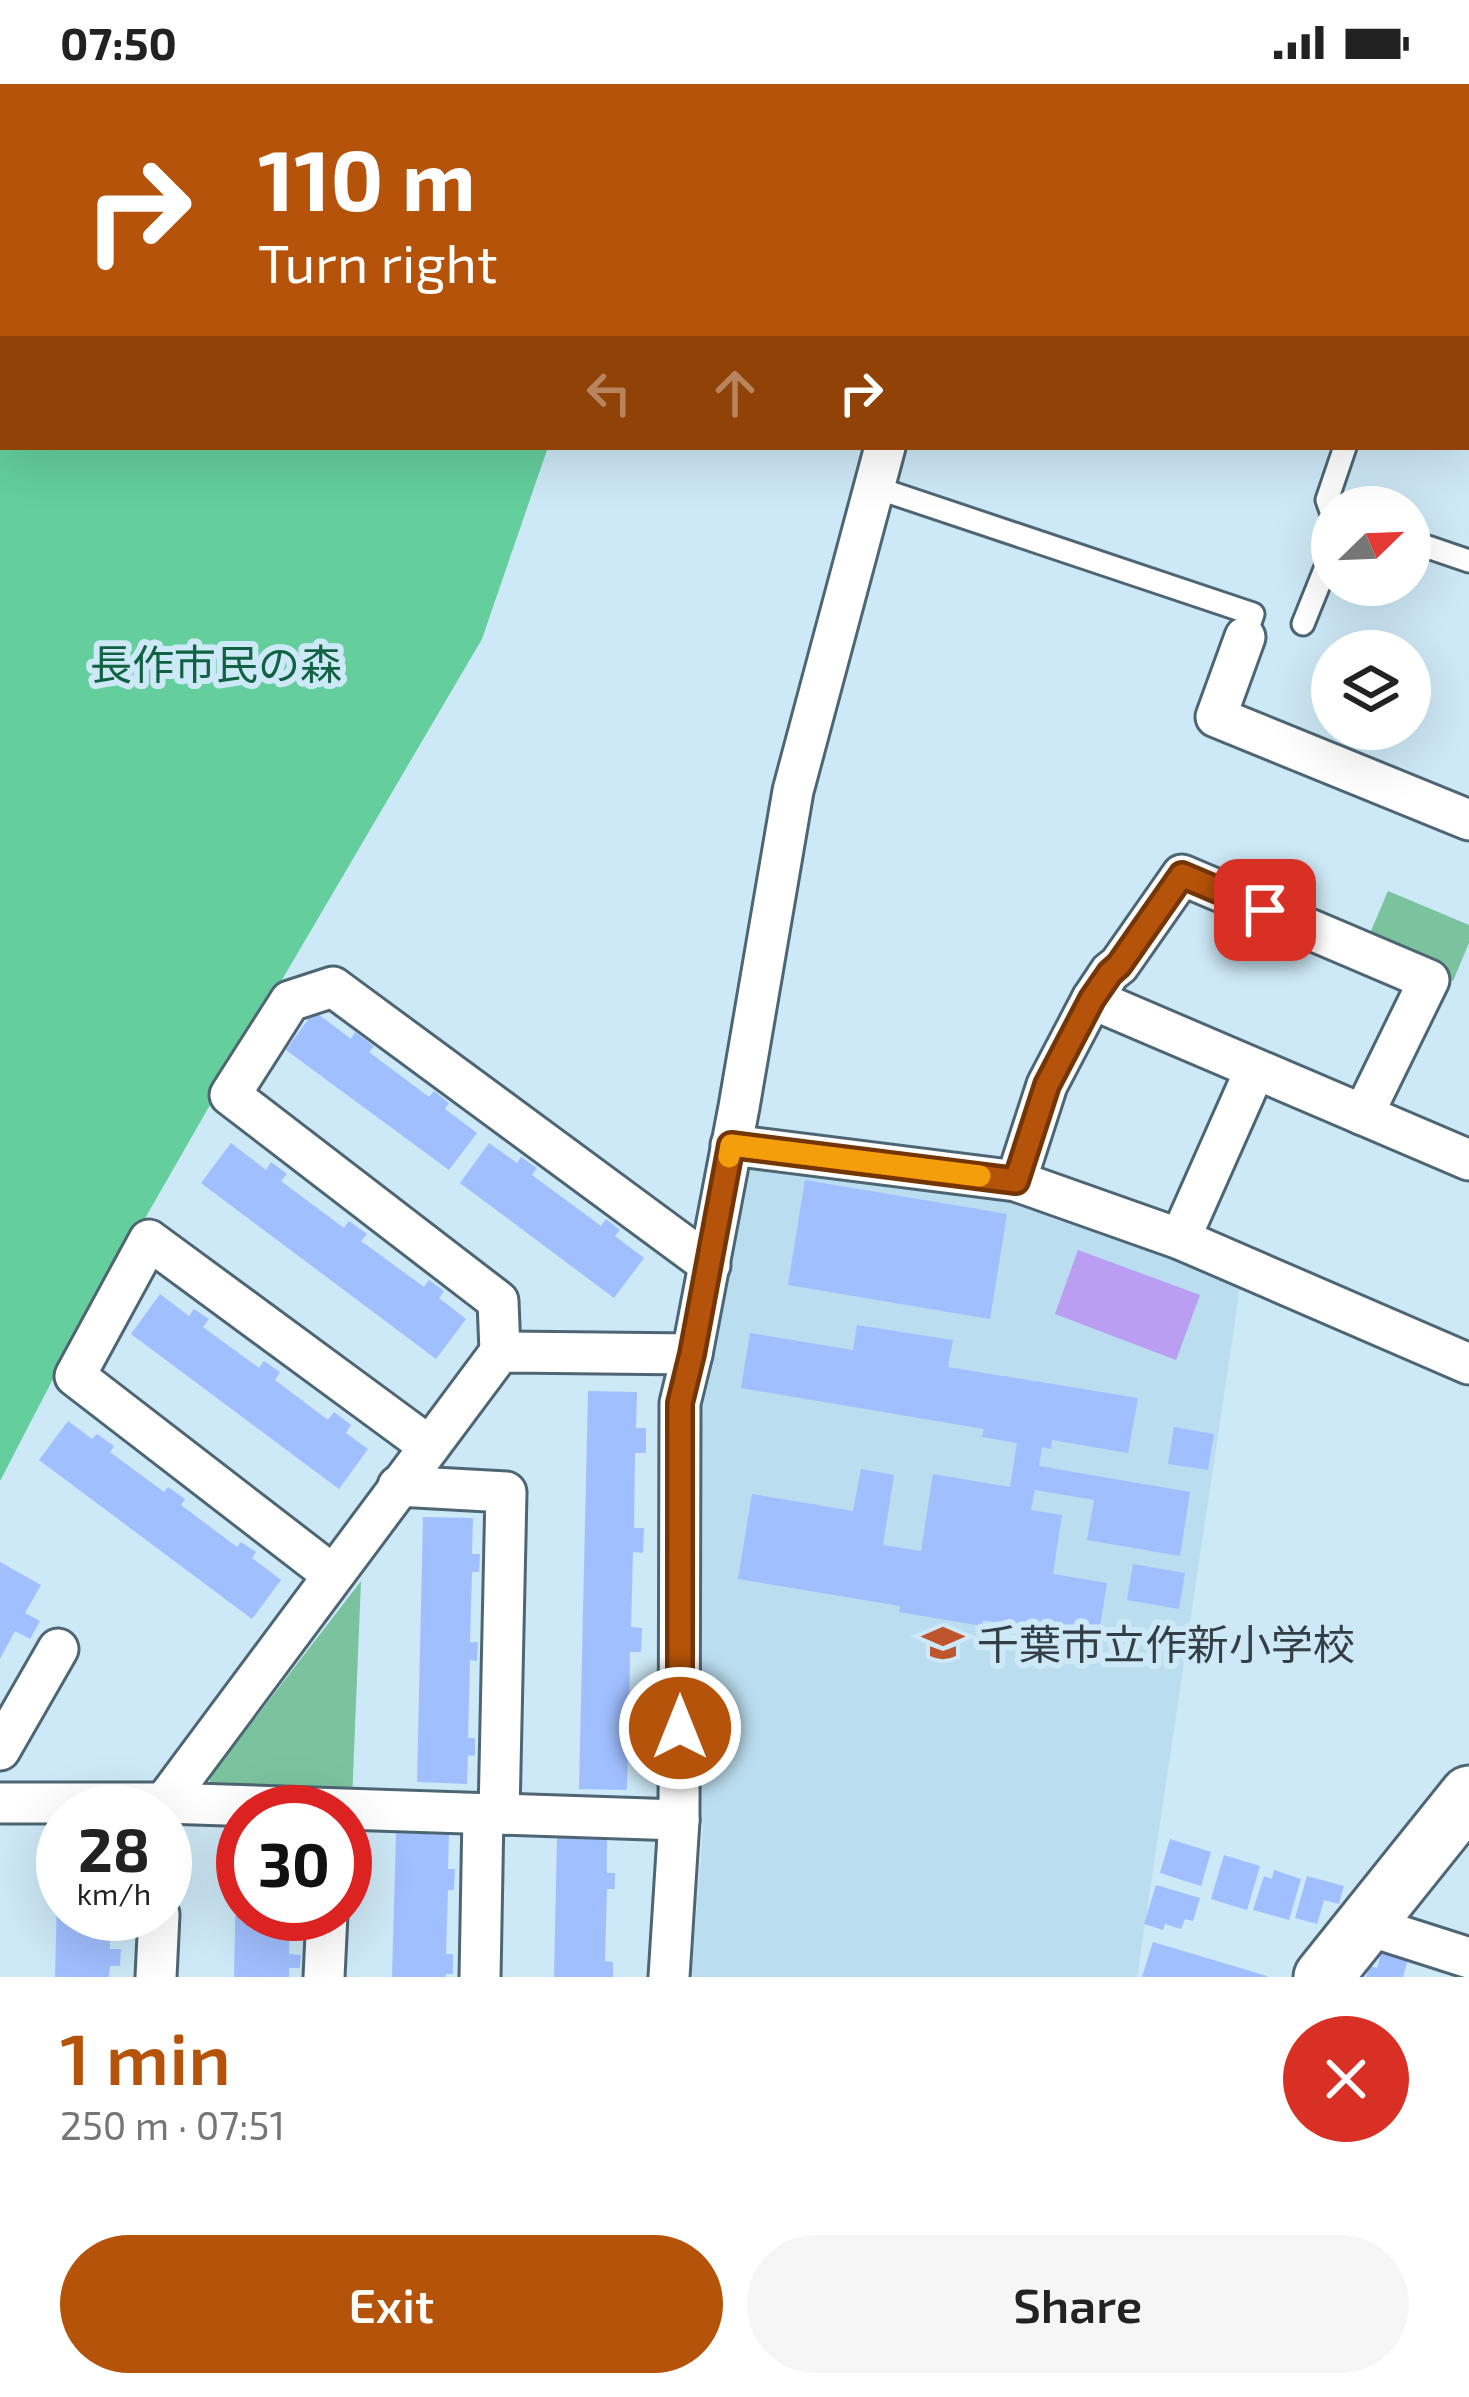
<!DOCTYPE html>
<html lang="en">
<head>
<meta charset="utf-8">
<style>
  body { margin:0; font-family:"Exo 2","Noto Sans JP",sans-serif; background:#f6f6f6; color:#222; height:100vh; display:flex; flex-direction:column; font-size:45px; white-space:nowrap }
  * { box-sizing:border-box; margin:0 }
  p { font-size:39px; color:#767676 }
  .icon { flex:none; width:66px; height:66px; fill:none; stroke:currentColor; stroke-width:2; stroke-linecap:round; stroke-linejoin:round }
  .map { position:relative; height:1893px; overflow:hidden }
  .drawer { display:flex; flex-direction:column; background:#fff; flex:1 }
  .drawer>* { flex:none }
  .banner { position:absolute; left:0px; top:0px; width:1470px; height:366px; box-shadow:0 12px 48px #0002; background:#b45309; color:#fff; overflow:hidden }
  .needle { width:78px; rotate:67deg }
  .buttons { position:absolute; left:1311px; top:402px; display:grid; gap:24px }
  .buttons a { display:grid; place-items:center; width:120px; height:120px; border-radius:50%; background:#fff; box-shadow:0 12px 48px #0002; font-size:60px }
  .speed { position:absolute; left:36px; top:1701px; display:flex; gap:24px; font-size:60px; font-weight:700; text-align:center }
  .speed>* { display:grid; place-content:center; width:156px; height:156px; border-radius:50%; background:#fff; box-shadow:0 12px 48px #0002; line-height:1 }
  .speed small { font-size:30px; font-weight:400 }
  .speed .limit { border:18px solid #d22; background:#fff; color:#111 }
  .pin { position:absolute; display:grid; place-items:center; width:102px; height:102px; color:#fff; margin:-51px; border-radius:24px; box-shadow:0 6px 18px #0006 }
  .me { position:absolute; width:132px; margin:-66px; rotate:0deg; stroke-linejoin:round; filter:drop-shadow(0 0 9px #0008) }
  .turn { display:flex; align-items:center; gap:42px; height:252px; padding:0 60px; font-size:54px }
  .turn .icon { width:156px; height:156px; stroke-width:2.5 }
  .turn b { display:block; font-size:84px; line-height:102px }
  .lanes { display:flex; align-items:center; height:114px; padding:0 60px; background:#0003; justify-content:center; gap:60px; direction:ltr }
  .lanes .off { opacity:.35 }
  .round { display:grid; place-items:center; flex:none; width:126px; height:126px; border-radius:63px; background:#f6f6f6 }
  .headline { display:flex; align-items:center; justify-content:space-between; height:204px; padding:0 60px }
  h1 { font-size:72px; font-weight:600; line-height:90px; color:#b45309 }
  .action { display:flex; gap:24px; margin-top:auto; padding:24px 60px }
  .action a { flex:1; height:138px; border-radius:72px; background:#b45309; color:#fff; font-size:48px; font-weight:600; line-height:138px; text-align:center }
  .action a+a { background:#f6f6f6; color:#222 }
  .status { display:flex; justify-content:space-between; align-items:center; height:84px; padding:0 60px; background:#fff; direction:ltr }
  .status svg { height:33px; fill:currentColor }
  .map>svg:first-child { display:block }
</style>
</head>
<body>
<div class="status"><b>07:50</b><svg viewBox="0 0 49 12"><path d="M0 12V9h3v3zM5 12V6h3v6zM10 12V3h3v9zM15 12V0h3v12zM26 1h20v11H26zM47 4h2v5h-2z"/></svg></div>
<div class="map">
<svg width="1469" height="1893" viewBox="0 0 1469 1893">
  <rect width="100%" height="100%" fill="#cde8f6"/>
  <!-- built -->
  <path fill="#baddef" d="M742 1082 992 1107 1241 1197 1137 1893H691L703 1747 694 1371Z"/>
  <!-- green -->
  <g fill="#7bc39f">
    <path d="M1388 807 1469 841V859L1453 897 1365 861Z"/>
    <path d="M361 1497 352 1716 214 1710 209 1694Z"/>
  </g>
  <!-- forest -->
  <path fill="#64ce9d" d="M0 0H672L671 3H3V363H548L482 555 276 906 54 1293 0 1397Z"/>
  <!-- water -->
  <path fill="#b99ef2" d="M1078 1166 1200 1211 1176 1276 1055 1230Z"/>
  <!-- building -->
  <g fill="#a0bfff">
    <path d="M314 927 351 955 355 948 374 962 369 968 429 1013 434 1007 449 1019 445 1025 477 1049 449 1086 286 966Z"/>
    <path d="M231 1059 266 1086 271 1078 287 1090 281 1097 344 1144 349 1137 367 1150 361 1157 424 1203 429 1196 444 1207 439 1214 466 1235 436 1275 201 1099Z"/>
    <path d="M489 1059 517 1079 521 1073 537 1084 532 1091 601 1142 606 1135 620 1146 615 1152 644 1174 614 1214 460 1099Z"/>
    <path d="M805 1096 1007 1130 990 1235 788 1201Z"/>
    <path d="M160 1210 189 1232 194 1225 209 1235 203 1243 259 1284 264 1277 280 1288 275 1296 328 1336 334 1328 351 1341 346 1349 368 1365 339 1405 131 1250Z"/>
    <path d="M857 1241 953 1256 948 1283 1138 1314 1128 1369 1052 1356 1051 1365 1042 1363 1039 1382 1190 1408 1180 1472 1087 1456 1094 1416 1035 1406 1031 1426 1062 1431 1053 1490 1107 1499 1098 1555 983 1536 982 1542 899 1528 900 1522 738 1495 752 1410 853 1427 861 1385 894 1391 883 1461 921 1467 933 1390 1010 1403 1017 1359 982 1353 984 1345 741 1304 750 1249 853 1266Z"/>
    <path d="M588 1307 637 1308 636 1344H646V1369H635L634 1444H644L643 1469 633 1468 631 1543 642 1544 641 1568H630L629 1637 639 1638V1663H628L627 1706 579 1705Z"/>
    <path d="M68 1337 92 1355 97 1350 114 1362 110 1368 164 1408 168 1403 185 1415 181 1421 237 1463 241 1458 256 1468 252 1474 281 1496 252 1535 39 1376Z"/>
    <path d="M1174 1343 1214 1350 1208 1386 1168 1380Z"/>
    <path d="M423 1433 473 1434 472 1470H480L479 1488H472L470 1558H478L477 1577 470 1576 468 1654H475V1672L468 1671 467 1700 417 1698Z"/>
    <path d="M0 1478 41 1501 25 1529 40 1537 30 1555 15 1547 0 1575Z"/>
    <path d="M1133 1480 1185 1489 1179 1525 1127 1516Z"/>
    <path d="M59 1738H63V1830H110V1865H121L120 1882H110L109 1893H55Z"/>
    <path d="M237 1748H243V1830H290L289 1870 301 1871 300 1884H289V1893H234Z"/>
    <path d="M396 1748 449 1750 448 1785H455L454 1806H448L446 1870H453V1890H446L445 1893H392Z"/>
    <path d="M557 1753 607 1754V1789H615V1805H607L605 1877 613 1878V1893H554Z"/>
    <path d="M1170 1755 1211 1768 1201 1802 1160 1789Z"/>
    <path d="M1224 1771 1260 1782 1247 1826 1211 1815Z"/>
    <path d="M1274 1786 1301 1795 1289 1836 1253 1826 1264 1792 1272 1795Z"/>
    <path d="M1307 1792 1344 1802 1339 1820 1324 1816 1317 1840 1295 1834Z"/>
    <path d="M1156 1801 1200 1814 1193 1837 1185 1835 1181 1845 1165 1840 1163 1846 1144 1840Z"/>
    <path d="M1153 1858 1267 1892V1893H1142Z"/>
    <path d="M1382 1867 1408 1875 1403 1893H1366L1370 1882 1377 1884Z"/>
  </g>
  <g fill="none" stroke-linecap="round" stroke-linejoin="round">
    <!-- lane casing -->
    <g stroke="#4e6673" stroke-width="27">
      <g id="lane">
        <path d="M1467 240 1469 241"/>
        <path d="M874 403 1253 530 1245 553"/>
        <path d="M1332 430 1327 416 1345 363"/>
        <path d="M1410 457 1469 477"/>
        <path d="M1303 540 1332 468"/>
      </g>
    </g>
    <!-- street casing -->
    <g stroke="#4e6673" stroke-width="45">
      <g id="street">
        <path d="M987 3 988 0"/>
        <path d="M1245 553 1216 633 1469 736"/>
        <path d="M1092 915 1469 1076"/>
        <path d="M731 1061 1016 1097 1180 1155 1469 1280"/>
        <path d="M1016 1097 1047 1001 1092 915 1110 888 1119 881 1182 791 1429 896 1363 1031"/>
        <path d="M1180 1155 1255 986"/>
        <path d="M500 1268 498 1217 230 1011 290 917 333 903 710 1181"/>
        <path d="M398 1402 506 1408 499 1730"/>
        <path d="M333 1491 75 1292 149 1156 429 1362"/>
        <path d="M0 1666 58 1565"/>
        <path d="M0 1719H164L679 1736"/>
        <path d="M163 1728 164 1719 500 1268 692 1270"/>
        <path d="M1366 1841 1469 1874"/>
        <path d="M156 1893 159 1830"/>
        <path d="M324 1893 327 1830"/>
        <path d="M480 1893 483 1730"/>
        <path d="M669 1893 679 1736 680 1319 692 1270 739 1023 793 707 885 363"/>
      </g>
    </g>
    <!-- secondary casing -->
    <g stroke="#4e6673" stroke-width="63">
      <path id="secondary" d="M1323 1893 1469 1711"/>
    </g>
    <!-- lane -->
    <use href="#lane" stroke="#fff" stroke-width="21"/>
    <!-- street -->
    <use href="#street" stroke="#fff" stroke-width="39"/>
    <!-- secondary -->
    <use href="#secondary" stroke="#fff" stroke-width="57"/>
  </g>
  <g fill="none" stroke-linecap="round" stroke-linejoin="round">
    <!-- route casing -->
    <g stroke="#753606" stroke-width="30">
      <path id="route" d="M680 1644V1319L692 1270 731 1061 1016 1097 1047 1001 1092 915 1110 889 1119 881 1182 791 1265 826"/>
    </g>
    <!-- route -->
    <use href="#route" stroke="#b45309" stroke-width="21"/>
    <!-- slow -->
    <path stroke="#f59e0b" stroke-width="21" d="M729 1073 731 1061 980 1092"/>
  </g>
  <!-- icons -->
  <defs>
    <g id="school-bare" transform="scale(3.24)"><path d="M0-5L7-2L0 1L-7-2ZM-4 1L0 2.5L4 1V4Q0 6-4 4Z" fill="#bd562d" stroke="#cde8f6" stroke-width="2.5" paint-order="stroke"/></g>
  </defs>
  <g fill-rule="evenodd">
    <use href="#school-bare" x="943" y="1559"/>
  </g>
  <g text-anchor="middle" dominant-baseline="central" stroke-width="12" stroke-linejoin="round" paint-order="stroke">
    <!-- park labels -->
    <g font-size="42" fill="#106242" stroke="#cde8f6">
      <text x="216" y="579">長作市民の森</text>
    </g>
    <!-- poi labels -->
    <g font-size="42" fill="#343f45" stroke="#cde8f6" text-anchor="start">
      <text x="977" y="1559">千葉市立作新小学校</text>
    </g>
  </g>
</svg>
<div class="buttons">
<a><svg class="needle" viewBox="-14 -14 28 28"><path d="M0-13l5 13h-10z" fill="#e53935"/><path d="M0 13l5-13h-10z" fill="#767676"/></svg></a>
<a><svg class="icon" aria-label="layers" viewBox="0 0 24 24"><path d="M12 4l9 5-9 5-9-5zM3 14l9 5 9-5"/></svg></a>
</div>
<div class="speed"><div>28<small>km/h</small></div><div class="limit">30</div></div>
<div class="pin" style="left:1265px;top:826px;background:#d93025"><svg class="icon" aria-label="arrive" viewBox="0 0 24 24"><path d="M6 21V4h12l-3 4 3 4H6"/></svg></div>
<svg class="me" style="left:680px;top:1644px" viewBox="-20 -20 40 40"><circle r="17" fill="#b45309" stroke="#fff" stroke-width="3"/><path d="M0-11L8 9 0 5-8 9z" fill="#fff"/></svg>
<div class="banner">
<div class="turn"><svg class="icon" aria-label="right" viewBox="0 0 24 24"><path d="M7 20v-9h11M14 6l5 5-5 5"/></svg><div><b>110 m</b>Turn right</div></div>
<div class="lanes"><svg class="icon off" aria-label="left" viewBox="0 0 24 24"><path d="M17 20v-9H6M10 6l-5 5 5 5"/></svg><svg class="icon off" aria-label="ahead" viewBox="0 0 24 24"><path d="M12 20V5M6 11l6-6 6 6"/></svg><svg class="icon" aria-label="right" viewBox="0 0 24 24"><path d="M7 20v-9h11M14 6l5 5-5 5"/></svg></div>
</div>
</div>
<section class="drawer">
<div class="headline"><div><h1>1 min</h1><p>250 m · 07:51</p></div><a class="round" style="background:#d93025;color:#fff"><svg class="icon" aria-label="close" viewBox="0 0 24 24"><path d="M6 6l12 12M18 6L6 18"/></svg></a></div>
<div class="action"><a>Exit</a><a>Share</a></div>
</section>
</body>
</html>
